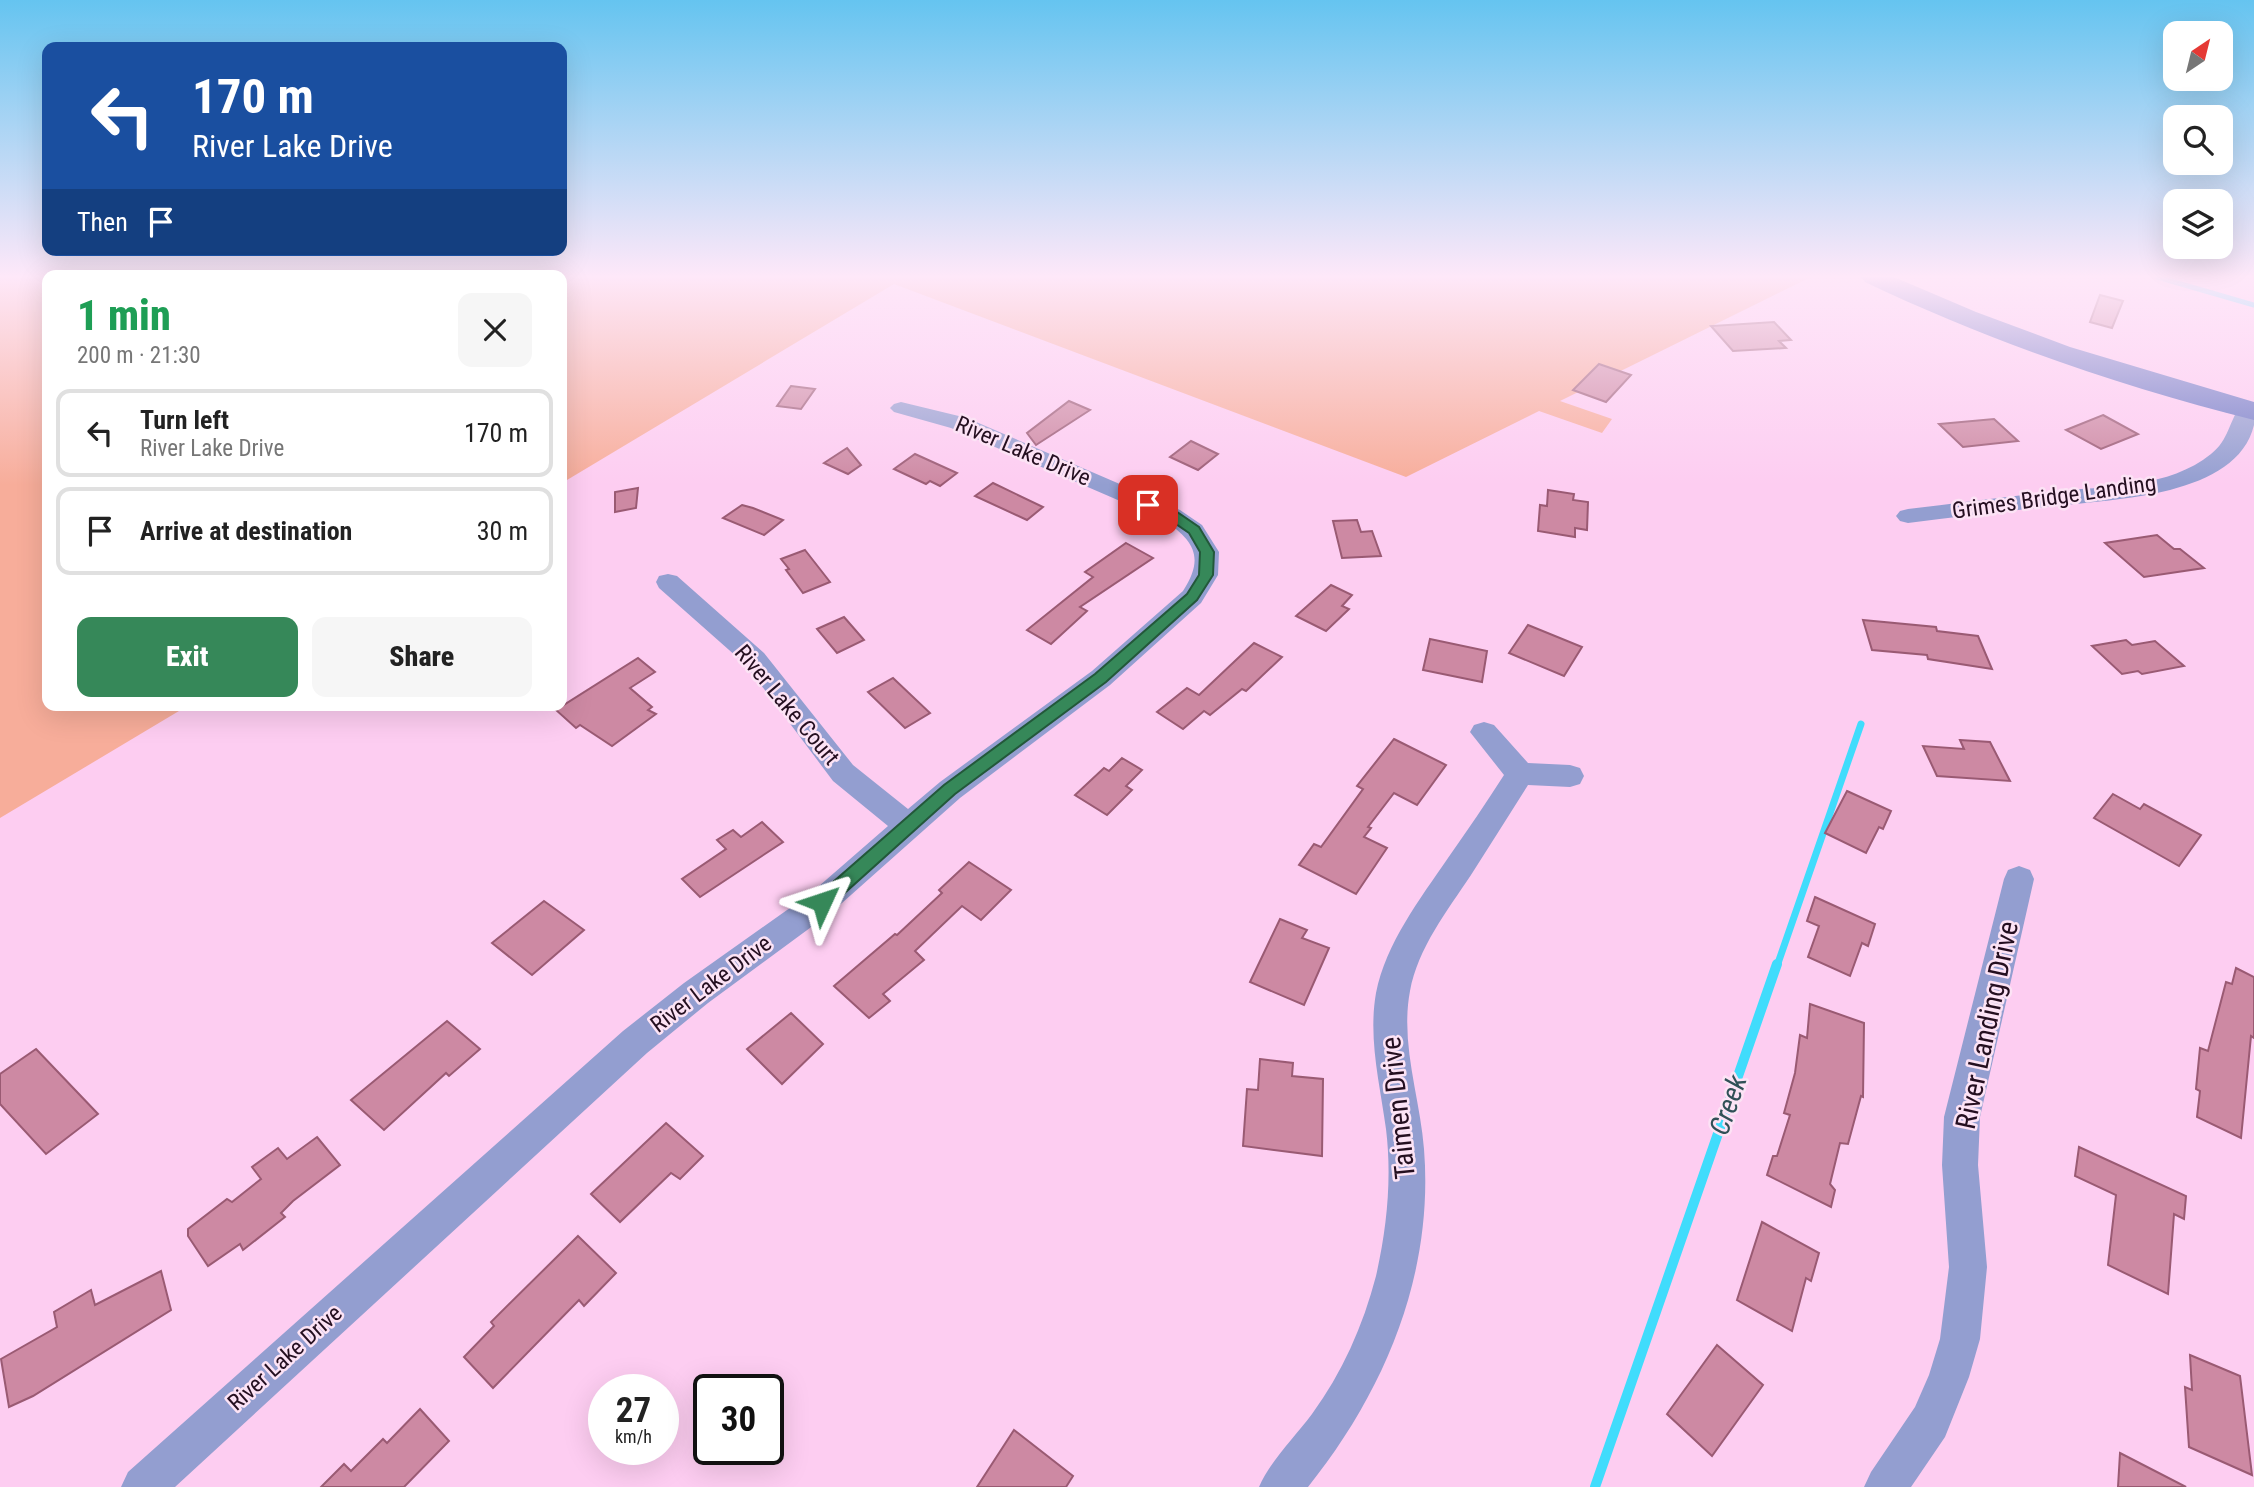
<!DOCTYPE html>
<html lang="en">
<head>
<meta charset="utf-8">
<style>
  body { margin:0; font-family:"Roboto Condensed",sans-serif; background:#f6f6f6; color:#222; height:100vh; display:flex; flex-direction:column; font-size:26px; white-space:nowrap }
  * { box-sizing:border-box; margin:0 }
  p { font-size:23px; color:#767676 }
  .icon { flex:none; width:38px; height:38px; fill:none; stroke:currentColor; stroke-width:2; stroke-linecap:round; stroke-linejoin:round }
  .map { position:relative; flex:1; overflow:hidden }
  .side { position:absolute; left:42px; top:270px; width:525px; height:441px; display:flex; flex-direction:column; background:#fff; border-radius:14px; box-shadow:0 7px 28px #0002 }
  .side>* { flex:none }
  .top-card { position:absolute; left:42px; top:42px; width:525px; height:214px; border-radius:14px; box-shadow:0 7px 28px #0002; background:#1a4fa0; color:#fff; overflow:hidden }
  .needle { width:46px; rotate:35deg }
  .tools { position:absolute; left:2163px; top:21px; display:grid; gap:14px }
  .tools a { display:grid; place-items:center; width:70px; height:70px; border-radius:14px; background:#fff; box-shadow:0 7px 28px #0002; font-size:35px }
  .speed { position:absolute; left:588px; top:1374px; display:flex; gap:14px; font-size:35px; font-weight:700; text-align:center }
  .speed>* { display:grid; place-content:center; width:91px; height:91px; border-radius:50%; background:#fff; box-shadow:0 7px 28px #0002; line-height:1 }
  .speed small { font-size:18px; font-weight:400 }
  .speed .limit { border:4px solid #111; border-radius:10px; background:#fff; color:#111 }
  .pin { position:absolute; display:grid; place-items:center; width:60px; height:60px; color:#fff; margin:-30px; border-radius:14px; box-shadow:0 4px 10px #0006 }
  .me { position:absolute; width:77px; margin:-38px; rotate:48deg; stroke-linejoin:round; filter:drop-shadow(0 0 5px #0008) }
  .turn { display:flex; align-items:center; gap:24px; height:147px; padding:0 35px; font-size:32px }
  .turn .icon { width:91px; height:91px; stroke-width:2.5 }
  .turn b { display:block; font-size:49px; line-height:60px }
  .then { display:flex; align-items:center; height:66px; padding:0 35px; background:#0003; gap:14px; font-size:26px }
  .round { display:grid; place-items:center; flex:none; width:74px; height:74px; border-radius:14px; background:#f6f6f6 }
  .summary { display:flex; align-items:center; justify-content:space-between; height:119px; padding:0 35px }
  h1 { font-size:42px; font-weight:800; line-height:52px; color:#1e9e55 }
  .cta { display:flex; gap:14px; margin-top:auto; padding:14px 35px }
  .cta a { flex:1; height:80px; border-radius:14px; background:#368859; color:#fff; font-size:28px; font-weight:800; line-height:80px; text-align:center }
  .cta a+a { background:#f6f6f6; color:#222 }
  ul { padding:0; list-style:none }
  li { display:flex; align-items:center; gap:21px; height:88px; margin:0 14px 10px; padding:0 21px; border:4px solid #e0e0e0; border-radius:14px }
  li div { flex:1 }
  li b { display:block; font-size:26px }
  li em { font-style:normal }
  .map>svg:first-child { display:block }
</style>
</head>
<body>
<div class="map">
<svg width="2254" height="1487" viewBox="0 0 2254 1487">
  <rect width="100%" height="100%" fill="#fdcdf1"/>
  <!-- green -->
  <g fill="#f7ad9a">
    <path d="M0 277H47V705H189L0 818Z"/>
    <path d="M562 277H1811L1560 401 1612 419 1602 433 1539 411 1406 477 894 284 562 483Z"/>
  </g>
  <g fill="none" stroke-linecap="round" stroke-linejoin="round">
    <!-- stream-far2 -->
    <path stroke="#40dcfc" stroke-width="5" d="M2157 277 2254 305"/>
    <!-- stream-far1 -->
    <path stroke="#40dcfc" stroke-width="7" d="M1777 966 1861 724"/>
    <!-- stream -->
    <path stroke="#40dcfc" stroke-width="10" d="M1595 1487 1777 964"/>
  </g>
  <!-- building -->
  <g fill="#cd89a3" stroke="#9a5a73" stroke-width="2">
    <path d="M2100 295 2123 301 2112 328 2090 322Z"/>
    <path d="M1774 322 1791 340 1779 341 1786 348 1733 351 1711 326Z"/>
    <path d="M1599 364 1631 375 1606 402 1573 390Z"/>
    <path d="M791 386 815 389 801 409 777 406Z"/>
    <path d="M1069 401 1090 410 1036 445 1027 433Z"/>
    <path d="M2103 415 2138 434 2101 449 2066 430Z"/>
    <path d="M1994 419 2018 441 1963 447 1939 424Z"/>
    <path d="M1191 441 1218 454 1198 470 1170 457Z"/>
    <path d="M847 448 861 465 848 474 824 463Z"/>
    <path d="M915 454 957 473 940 486 930 481 926 484 894 469Z"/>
    <path d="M993 483 1043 507 1027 520 975 496Z"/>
    <path d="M638 488 636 508 615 512V492Z"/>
    <path d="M1548 490 1574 494 1573 500 1588 502 1587 530 1575 528V537L1538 531 1540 505 1547 506Z"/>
    <path d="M742 505 753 508 783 520 764 535 723 518Z"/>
    <path d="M1357 520 1361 532 1372 531 1381 556 1342 558 1333 521Z"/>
    <path d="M2157 535 2174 549H2180L2204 568 2144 577 2105 543Z"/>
    <path d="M1126 543 1153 558 1080 607 1087 611 1051 644 1027 630 1093 577 1085 572Z"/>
    <path d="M805 550 830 582 803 593 786 570 789 569 781 559Z"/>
    <path d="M1331 585 1352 595 1342 606 1349 609 1326 631 1296 616Z"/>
    <path d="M844 617 864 640 837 653 817 629Z"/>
    <path d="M1863 620 1936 627 1937 631 1978 636 1992 669 1928 659 1927 655 1872 650Z"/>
    <path d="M1528 625 1582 647 1564 676 1509 653Z"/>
    <path d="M1430 639 1487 651 1482 682 1423 670Z"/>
    <path d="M2126 640 2132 645 2155 641 2184 666 2142 674 2138 671 2122 674 2092 646Z"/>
    <path d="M1254 643 1282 657 1246 691 1242 689 1210 715 1204 711 1183 729 1157 712 1187 688 1199 695Z"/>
    <path d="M638 658 655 672 630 688 652 707 648 710 656 714 612 746 580 725 576 728 556 710Z"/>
    <path d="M893 678 930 713 905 728 868 692Z"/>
    <path d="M1394 739 1446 765 1417 805 1394 793 1368 827 1371 828 1364 837 1387 848 1356 894 1299 865 1314 844 1321 847 1363 789 1357 786Z"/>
    <path d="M1960 740 1990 742 2010 781 1937 776 1923 746 1964 749Z"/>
    <path d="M1122 758 1142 770 1126 786 1132 790 1107 815 1075 795 1104 768 1109 771Z"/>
    <path d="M1847 791 1891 811 1883 829 1879 827 1866 853 1825 833Z"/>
    <path d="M2113 794 2140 809 2144 804 2201 835 2179 866 2094 818Z"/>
    <path d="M762 822 783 842 700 897 682 879 726 849 717 840 733 830 741 837Z"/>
    <path d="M969 862 1011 890 981 920 962 906 915 951 924 960 883 994 890 1001 869 1018 834 986 895 934 897 935 942 893 939 890Z"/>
    <path d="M1815 897 1875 924 1868 946 1862 943 1850 976 1808 957 1819 926 1807 921Z"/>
    <path d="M544 901 584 930 532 975 492 943Z"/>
    <path d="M1280 919 1307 930 1302 938 1329 948 1304 1005 1250 982Z"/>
    <path d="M2236 968 2254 977V1038L2251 1036 2241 1138 2197 1117 2200 1091 2196 1089 2200 1048 2208 1051 2226 982 2232 984Z"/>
    <path d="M1810 1004 1864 1023 1863 1097 1861 1096 1848 1144 1840 1143 1830 1184 1835 1190 1831 1207 1767 1175 1773 1156H1777L1790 1115 1784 1113 1795 1073 1800 1035 1807 1038Z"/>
    <path d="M791 1013 823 1044 782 1084 747 1049Z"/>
    <path d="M447 1021 480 1049 449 1076 446 1073 384 1130 351 1100Z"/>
    <path d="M36 1049 98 1114 46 1154 0 1104V1074Z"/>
    <path d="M1260 1059 1293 1063 1292 1076 1323 1079 1322 1156 1243 1146 1247 1089 1258 1090Z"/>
    <path d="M666 1123 703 1156 680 1179 671 1173 620 1222 591 1194Z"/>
    <path d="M317 1137 340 1165 293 1201 281 1213 285 1217 243 1250 240 1244 208 1266 188 1236V1229L227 1199 232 1202 261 1179 252 1167 278 1148 287 1159Z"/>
    <path d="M2079 1147 2186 1196 2184 1219 2174 1214 2168 1294 2108 1265 2116 1195 2075 1176Z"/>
    <path d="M1762 1222 1819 1253 1811 1281 1806 1278 1792 1331 1737 1300Z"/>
    <path d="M578 1236 616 1273 584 1306 579 1300 493 1388 464 1357 494 1326 491 1322Z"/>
    <path d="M161 1271 171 1310 33 1396 9 1407 1 1359 57 1327 54 1312 91 1290 95 1305Z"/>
    <path d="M1717 1345 1763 1385 1712 1456 1667 1414Z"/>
    <path d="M2190 1355 2240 1376 2252 1475 2189 1447 2185 1387 2192 1390Z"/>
    <path d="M420 1409 449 1441 404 1487H321L344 1464 351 1471 383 1439 387 1443Z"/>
    <path d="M1014 1430 1073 1476 1066 1487H977Z"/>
    <path d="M2120 1453 2186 1487H2118Z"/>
  </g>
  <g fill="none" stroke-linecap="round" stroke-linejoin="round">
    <!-- street -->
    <g fill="#939ed0" fill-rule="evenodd">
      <path d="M901 402 967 418 1180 510 1202 525 1219 552 1218 575 1201 603 1110 685 960 798 833 911 708 1003 647 1053 175 1487H121L128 1472 623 1031 684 983 811 893 888 826 833 781 746 665 659 588 656 582 659 576 668 574 677 576 764 653 853 765 908 809 940 782 1092 671 1183 591C1205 557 1194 541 1164 520L951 428 894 412 890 408 894 404Z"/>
      <path d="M2248 403 2254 404C2254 411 2254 419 2254 425 2237 497 2113 499 2057 506 2007 511 1958 517 1908 523L1900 521 1896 516 1900 511 1908 509C1958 503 2007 497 2057 491 2108 486 2169 488 2211 454 2229 440 2229 421 2241 405Z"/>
      <path d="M1484 722 1494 725 1528 763 1570 765 1580 768 1584 776 1580 784 1570 787 1528 785C1509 815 1490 845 1471 875 1447 911 1418 948 1410 991 1400 1044 1420 1097 1424 1149 1434 1274 1385 1391 1308 1487H1259C1271 1460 1294 1438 1312 1414 1342 1373 1363 1326 1376 1276 1387 1228 1392 1178 1386 1129 1380 1084 1368 1039 1376 993 1386 943 1420 899 1448 858 1467 831 1486 803 1504 775L1470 732 1474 725Z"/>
      <path d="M2019 866 2030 870 2034 879 1980 1117 1978 1165 1987 1267 1980 1339 1969 1377 1945 1437 1911 1487H1864L1871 1472 1915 1407 1929 1375 1940 1339 1949 1267 1942 1165 1944 1117 2004 879 2008 870Z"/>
    </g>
    <!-- secondary -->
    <path fill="#707cc6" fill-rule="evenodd" d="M1861 277H1894L1976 312 2070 347 2254 402V420C2121 387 1989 341 1865 282Z"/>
  </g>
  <!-- sky -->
  <linearGradient id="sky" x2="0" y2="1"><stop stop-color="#65c4f0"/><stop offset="0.57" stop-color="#fee8f9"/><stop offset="1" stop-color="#fee8f9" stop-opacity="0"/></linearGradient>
  <rect width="2254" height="485" fill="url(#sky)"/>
  <!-- route -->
  <path fill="#368859" stroke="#23583a" stroke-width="2" d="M1148 501 1177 512 1199 527 1214 552 1213 575 1197 600 1106 682 955 794 829 907 822 909 816 907 813 902 816 897 944 785 1095 674 1187 594 1199 575 1200 552 1189 533 1167 518 1144 508V502Z"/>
  <g text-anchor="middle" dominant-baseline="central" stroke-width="5" stroke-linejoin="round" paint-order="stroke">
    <!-- street labels -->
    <g font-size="23" fill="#240f20" stroke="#fce3f5">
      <text transform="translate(1023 451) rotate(23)">River Lake Drive</text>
      <text transform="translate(2054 497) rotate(-8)">Grimes Bridge Landing</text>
      <text transform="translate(787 705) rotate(50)">River Lake Court</text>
      <text transform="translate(711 984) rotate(-37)">River Lake Drive</text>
      <text transform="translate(285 1358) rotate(-42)">River Lake Drive</text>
    </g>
    <!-- near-street labels -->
    <g font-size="28" fill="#240f20" stroke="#fce3f5">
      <text transform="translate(1987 1025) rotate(-78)">River Landing Drive</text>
      <text transform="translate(1398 1108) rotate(-96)">Taimen Drive</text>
    </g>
    <!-- near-water labels -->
    <g font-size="28" font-style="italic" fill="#305057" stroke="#fce3f5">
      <text transform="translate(1728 1105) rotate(-71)">Creek</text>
    </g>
  </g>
</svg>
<div class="tools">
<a><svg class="needle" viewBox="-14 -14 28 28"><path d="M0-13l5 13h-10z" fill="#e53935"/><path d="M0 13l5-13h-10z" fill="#767676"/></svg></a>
<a><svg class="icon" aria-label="search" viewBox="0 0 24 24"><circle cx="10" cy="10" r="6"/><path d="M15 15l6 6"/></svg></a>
<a><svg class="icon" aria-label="layers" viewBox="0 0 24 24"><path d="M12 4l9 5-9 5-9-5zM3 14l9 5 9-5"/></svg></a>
</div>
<div class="speed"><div>27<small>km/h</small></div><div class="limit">30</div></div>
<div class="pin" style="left:1148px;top:505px;background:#d93025"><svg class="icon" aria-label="arrive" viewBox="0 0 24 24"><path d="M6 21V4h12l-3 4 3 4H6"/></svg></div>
<svg class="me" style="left:822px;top:902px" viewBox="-20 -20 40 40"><path d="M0-17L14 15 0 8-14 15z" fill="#368859" stroke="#fff" stroke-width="4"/></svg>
<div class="top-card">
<div class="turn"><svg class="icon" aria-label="left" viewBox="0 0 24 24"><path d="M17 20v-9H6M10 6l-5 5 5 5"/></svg><div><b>170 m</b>River Lake Drive</div></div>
<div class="then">Then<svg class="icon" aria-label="arrive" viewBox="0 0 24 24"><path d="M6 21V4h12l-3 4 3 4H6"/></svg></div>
</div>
<section class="side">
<div class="summary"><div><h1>1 min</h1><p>200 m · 21:30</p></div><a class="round"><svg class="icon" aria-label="close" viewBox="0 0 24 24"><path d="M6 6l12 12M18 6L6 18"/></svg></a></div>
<ul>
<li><svg class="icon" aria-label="left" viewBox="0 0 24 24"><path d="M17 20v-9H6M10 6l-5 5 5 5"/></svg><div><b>Turn left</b><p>River Lake Drive</p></div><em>170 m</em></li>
<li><svg class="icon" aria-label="arrive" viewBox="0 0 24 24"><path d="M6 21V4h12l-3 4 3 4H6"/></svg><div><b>Arrive at destination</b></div><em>30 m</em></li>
</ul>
<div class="cta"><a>Exit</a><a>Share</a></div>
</section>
</div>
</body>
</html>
